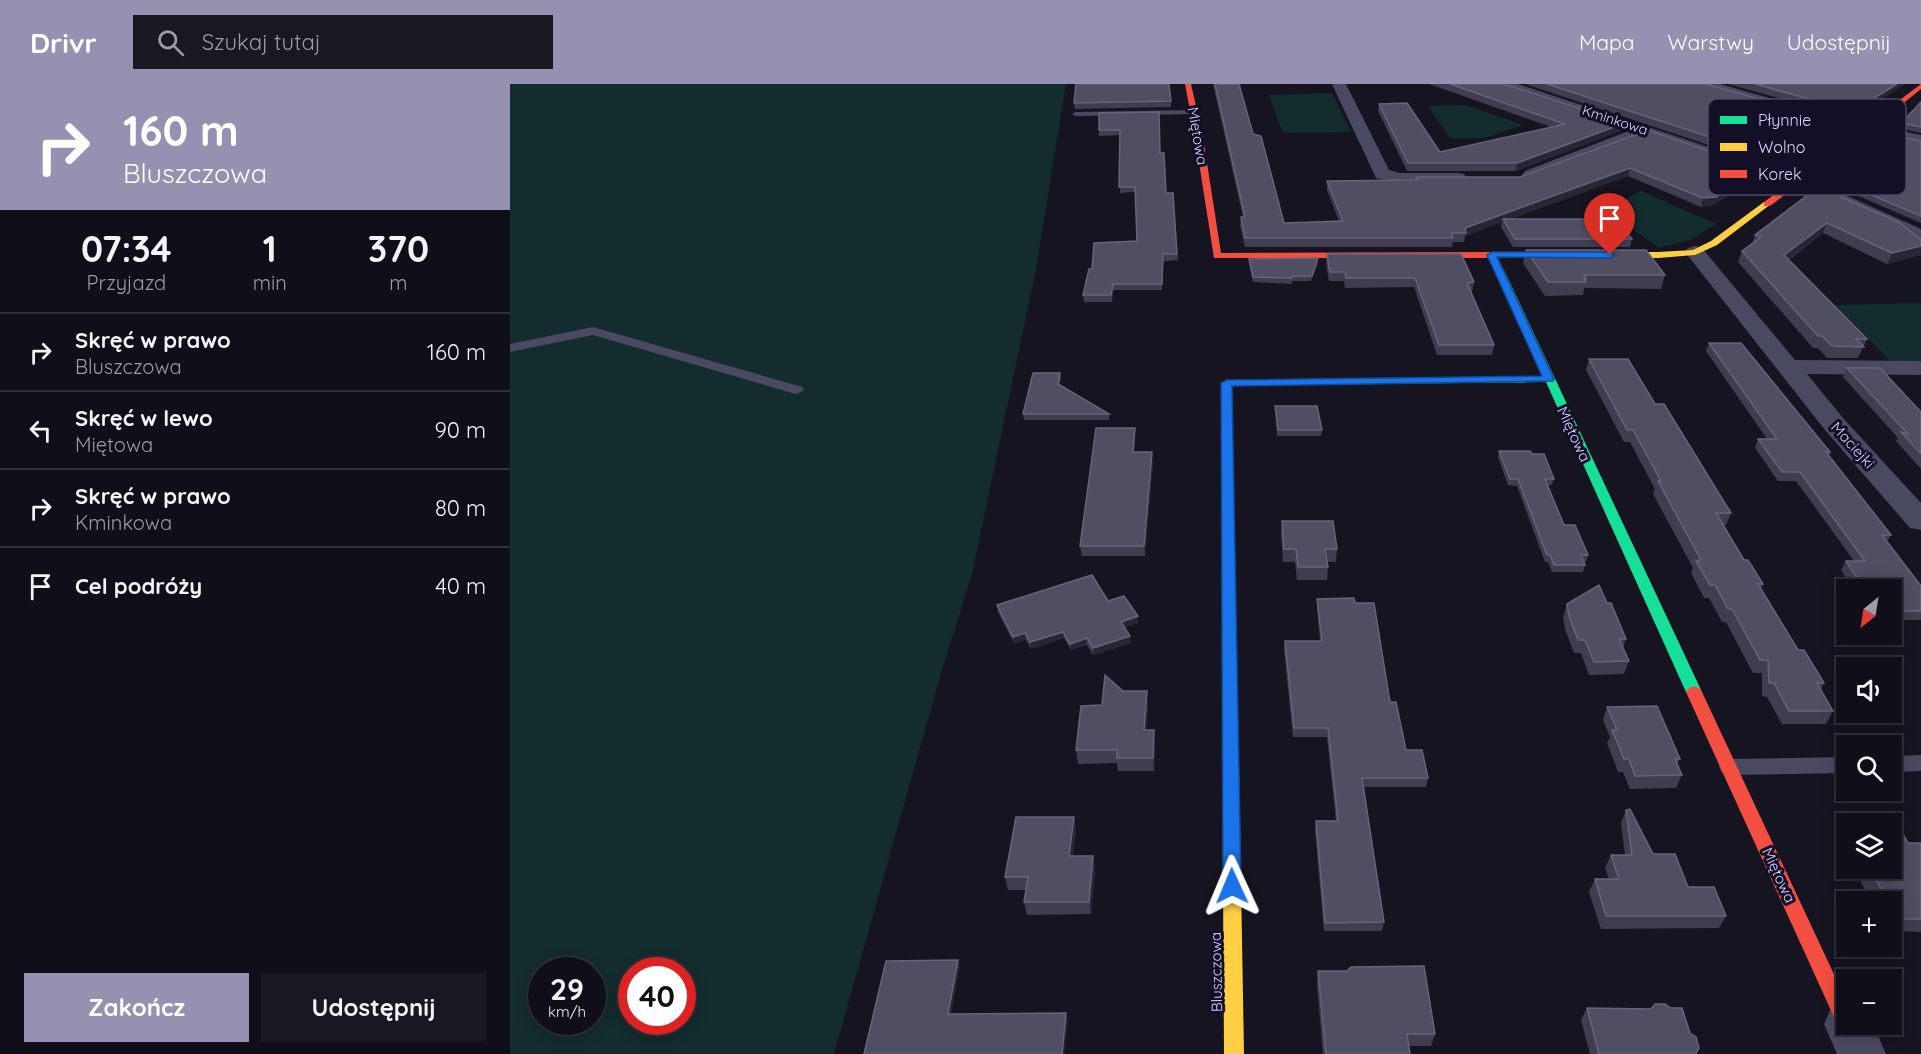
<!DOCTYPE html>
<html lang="pl">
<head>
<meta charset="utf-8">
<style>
  body { margin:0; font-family:Quicksand,sans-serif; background:#191822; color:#f1f3f6; height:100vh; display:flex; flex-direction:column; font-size:22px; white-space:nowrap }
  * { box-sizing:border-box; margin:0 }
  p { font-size:20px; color:#9c9ca2 }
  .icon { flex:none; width:33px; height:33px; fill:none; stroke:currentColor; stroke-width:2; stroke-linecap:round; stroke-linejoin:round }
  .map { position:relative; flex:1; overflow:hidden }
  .panel { display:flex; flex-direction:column; background:#100f19; width:510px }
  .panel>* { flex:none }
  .hud { background:#9591b1; color:#fff; overflow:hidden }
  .needle { width:39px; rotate:210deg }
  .buttons { position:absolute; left:1326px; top:495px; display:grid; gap:12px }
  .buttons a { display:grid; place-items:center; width:66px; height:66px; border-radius:0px; background:#100f19; box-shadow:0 3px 15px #0003,0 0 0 2px #302f38; font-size:30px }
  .speed { position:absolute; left:18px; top:873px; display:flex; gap:12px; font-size:30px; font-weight:700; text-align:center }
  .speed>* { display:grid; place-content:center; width:78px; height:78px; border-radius:50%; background:#100f19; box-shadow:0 3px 15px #0003,0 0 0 2px #302f38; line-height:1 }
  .speed small { font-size:15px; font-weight:400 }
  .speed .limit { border:9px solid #d22; background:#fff; color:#111 }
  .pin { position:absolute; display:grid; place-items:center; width:51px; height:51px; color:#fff; margin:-62px -26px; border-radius:50% 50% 50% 0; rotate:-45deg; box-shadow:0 0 6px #0007 }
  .pin .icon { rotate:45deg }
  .me { position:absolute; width:66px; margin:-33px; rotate:359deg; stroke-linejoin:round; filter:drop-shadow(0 0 4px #0008) }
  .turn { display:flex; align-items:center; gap:21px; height:126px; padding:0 24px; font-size:27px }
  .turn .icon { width:78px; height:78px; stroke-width:2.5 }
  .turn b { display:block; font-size:42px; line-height:51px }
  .eta { display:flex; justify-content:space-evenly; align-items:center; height:102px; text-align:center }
  .eta b { font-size:36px; font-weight:800; line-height:42px }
  .primary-button { display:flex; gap:12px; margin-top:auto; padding:12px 24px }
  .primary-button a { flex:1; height:69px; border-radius:0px; background:#9591b1; color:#fff; font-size:24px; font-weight:800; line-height:69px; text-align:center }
  .primary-button a+a { background:#191822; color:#f1f3f6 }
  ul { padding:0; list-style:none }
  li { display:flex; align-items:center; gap:18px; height:78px; padding:0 24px; border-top:2px solid #302f38 }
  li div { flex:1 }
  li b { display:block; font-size:22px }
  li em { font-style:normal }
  header { display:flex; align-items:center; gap:36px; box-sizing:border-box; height:84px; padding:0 30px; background:#9591b1; color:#fff }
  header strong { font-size:28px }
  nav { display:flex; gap:33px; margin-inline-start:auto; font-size:21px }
  .search { width:420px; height:54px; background:#191822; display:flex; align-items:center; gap:15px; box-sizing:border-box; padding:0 21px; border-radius:0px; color:#9c9ca2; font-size:22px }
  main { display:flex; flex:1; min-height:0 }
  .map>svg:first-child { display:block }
</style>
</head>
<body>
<header>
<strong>Drivr</strong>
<div class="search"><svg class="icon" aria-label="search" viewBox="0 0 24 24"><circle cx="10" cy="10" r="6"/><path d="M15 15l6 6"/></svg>Szukaj tutaj</div>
<nav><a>Mapa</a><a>Warstwy</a><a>Udostępnij</a></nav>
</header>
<main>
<section class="panel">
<div class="hud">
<div class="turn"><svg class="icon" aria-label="right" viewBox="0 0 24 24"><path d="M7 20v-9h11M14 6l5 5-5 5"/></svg><div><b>160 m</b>Bluszczowa</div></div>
</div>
<div class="eta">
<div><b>07:34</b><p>Przyjazd</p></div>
<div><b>1</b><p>min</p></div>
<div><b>370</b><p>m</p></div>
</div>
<ul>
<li><svg class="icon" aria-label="right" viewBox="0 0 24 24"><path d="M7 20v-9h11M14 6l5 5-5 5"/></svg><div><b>Skręć w prawo</b><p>Bluszczowa</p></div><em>160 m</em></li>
<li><svg class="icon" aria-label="left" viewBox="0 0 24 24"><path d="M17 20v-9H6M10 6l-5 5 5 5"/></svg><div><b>Skręć w lewo</b><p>Miętowa</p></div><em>90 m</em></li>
<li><svg class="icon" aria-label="right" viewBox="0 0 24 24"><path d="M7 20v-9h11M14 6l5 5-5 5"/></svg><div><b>Skręć w prawo</b><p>Kminkowa</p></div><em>80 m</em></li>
<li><svg class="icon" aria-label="arrive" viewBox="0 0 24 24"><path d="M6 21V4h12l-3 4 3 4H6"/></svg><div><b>Cel podróży</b></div><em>40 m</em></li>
</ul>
<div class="primary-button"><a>Zakończ</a><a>Udostępnij</a></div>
</section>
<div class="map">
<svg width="1411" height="970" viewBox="0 0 1411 970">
  <rect width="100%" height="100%" fill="#161421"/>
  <!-- green -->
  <g fill="#132c2d" fill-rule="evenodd">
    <path d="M0 0H556L526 185 462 490 431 589 324 970H0ZM32 886H82V938H32ZM122 886H172V938H122Z"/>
    <path d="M822 9 841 48 773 49 759 11Z"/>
    <path d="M956 21 1013 41 975 54H940L918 22Z"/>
    <path d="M1131 107 1206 140 1180 156 1149 164 1095 125Z"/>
    <path d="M1411 219V278H1381L1325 221Z"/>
  </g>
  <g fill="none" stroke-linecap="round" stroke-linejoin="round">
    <!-- lane -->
    <g fill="#4a4962" fill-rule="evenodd">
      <path d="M684 26 688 28 687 30 566 32 562 30 566 28Z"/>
      <path d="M83 243 292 303 294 306 287 310 282 309 83 251 0 268V260Z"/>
      <path d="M1411 671V687L1382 688V672Z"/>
      <path d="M1336 673V689L1219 691 1212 689 1209 683 1212 677 1219 675Z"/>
    </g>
    <!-- street -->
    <g fill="#4a4962" fill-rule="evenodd">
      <path d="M822 0H836L879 86 890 89H948L954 90 957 94 954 98 890 99 866 94Z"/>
      <path d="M986 0H1008L1313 101 1411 145V158L1301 109 1136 52 1027 95H1015L1012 91 1015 87 1121 46 988 3Z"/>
      <path d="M1187 0H1210L1334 35 1411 51V61L1325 42 1189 3Z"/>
      <path d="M1185 162 1192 164 1285 276 1411 277V291L1297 290 1333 334 1411 419V446L1400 444 1315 346 1175 168 1178 164Z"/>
      <path d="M1336 917V940H1363L1376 970H1327L1314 940 1321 924Z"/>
    </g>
    <!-- fast -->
    <path fill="#16e098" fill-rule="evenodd" d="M987 186 995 188 1192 608 1189 612H1179L1176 608 1036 298 783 301 778 298 783 295 1033 292 985 188Z"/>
    <!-- slow -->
    <g fill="#ffcf43" fill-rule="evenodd">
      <path d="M1254 118 1261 120 1207 161 1185 171 1148 174H982L978 171 982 168H1148L1183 166 1201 157Z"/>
      <path d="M720 620 726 622 728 626 734 970H714L712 626 714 622Z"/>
    </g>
    <!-- jam -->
    <g fill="#f24e42" fill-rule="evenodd">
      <path d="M675 0H681L693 53 711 169 982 168 986 171 995 188 987 190 979 174H704L685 53Z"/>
      <path d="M1411 0V5L1359 47 1260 122H1254V118Z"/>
      <path d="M783 295 788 298 787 300 722 302 728 626 726 630 720 632 714 630 712 626V299L717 296Z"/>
      <path d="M1184 602 1189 604 1192 608 1336 916V940H1345L1343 944 1336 947 1329 944 1176 608 1179 604Z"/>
    </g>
  </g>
  <!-- wall -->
  <g fill="#403d50">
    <path d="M703 0H729L743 50 774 139 829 137 817 106V97L906 96V93H1010L1138 46 1251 85 1248 93 1203 121 1191 123 1118 92 1000 135 1122 155 1120 163H1003L991 143 992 138 955 152 954 158H943L942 163H735L730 142 731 133H733Z"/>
    <path d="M919 0H994L1113 46 1006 87H897L868 27 869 20 930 68 1041 43Z"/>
    <path d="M1015 0H1196L1314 41 1280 53 1296 57 1294 64 1265 83Z"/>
    <path d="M1218 0H1395L1351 28 1336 33Z"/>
    <path d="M661 17V23L565 25 564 19Z"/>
    <path d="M1411 18V49L1389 44 1391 39Z"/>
    <path d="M589 29 650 69 656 109H663L668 176 653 177 652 206H603L602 218H574L573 211 582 185 627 157 625 108 610 109V51L589 52Z"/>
    <path d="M1411 57V139L1337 107 1336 109 1320 102 1322 96 1331 97Z"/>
    <path d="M1308 103 1411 156V171L1377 180 1313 149 1279 176 1357 255 1348 274H1317L1308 264H1303L1228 178 1232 167 1242 160 1245 151Z"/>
    <path d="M1016 166 1155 191 1151 205 1074 204 1073 211 1035 212 1013 179Z"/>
    <path d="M817 170 964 198 962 208H961L984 261 982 271H927L904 203 835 204 834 197H819L816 180Z"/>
    <path d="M808 174V180L801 197H782V200L743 198 739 180V175Z"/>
    <path d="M1199 259 1320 368 1319 372 1381 451 1377 457 1411 502V536H1382V506H1336V522L1324 503 1328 494H1336L1331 486 1336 477H1344L1286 397H1268L1245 364 1248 355H1257L1196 267Z"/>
    <path d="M1079 275 1145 320 1221 429 1216 441H1213L1234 476 1253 500 1251 505 1288 566 1314 599 1311 606 1323 627 1316 640H1272L1257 613 1252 612V589H1243L1216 538H1212L1199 514H1194L1181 489 1183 484 1143 410 1145 405 1120 358H1114L1076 286Z"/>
    <path d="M1337 284 1411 328V385L1386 357 1388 354 1333 293Z"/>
    <path d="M550 289 551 295 549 301 599 330V336H514L513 330Z"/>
    <path d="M765 322 812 346 811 352H767Z"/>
    <path d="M625 354 624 368 643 378 635 472H572L570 462Z"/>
    <path d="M989 367 1022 370 1044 395 1042 401H1038L1054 441 1078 471 1076 478H1074L1075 481 1073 488H1042L1038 478H1035L1007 402 998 401 988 373Z"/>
    <path d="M772 437 827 465 826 478H817L818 483 817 496H787L785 478H773L771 450Z"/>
    <path d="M807 515 845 519 880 618 896 666 918 694 916 703H854L874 838 872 847H814L805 746 806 737H826L817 653H783L774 566 775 557H810L807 524Z"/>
    <path d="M598 517 628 532V539L615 543 621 559 583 571 577 561 561 566 554 554 521 565 516 556 504 559 488 528 487 521Z"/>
    <path d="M1097 519 1116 555 1113 564 1119 577 1114 590 1079 591 1071 569H1064L1055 545 1053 533 1057 520Z"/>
    <path d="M613 607 638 620 636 646 645 659 644 687H608L607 679 568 680 566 666 592 621Z"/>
    <path d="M1097 623 1170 675 1167 680 1172 691 1166 704 1120 705 1113 688H1108L1097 659 1100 653 1093 636Z"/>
    <path d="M1116 726 1143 770 1178 803 1216 832 1209 844 1091 845 1079 808 1085 795H1099L1095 784 1101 771H1115L1111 739Z"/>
    <path d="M564 733 566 746 563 772H583L585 785 581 830 517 831 514 818 516 806H498L495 793Z"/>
    <path d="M1336 756V770L1333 762Z"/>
    <path d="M1411 759V848L1382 847V818H1359L1360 816 1344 784H1382Z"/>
    <path d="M808 887 925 950 921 962H898L900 970H813L807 900Z"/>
    <path d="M1077 924 1186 969V970H1080L1071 936Z"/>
  </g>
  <!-- shaded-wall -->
  <g fill="#282635">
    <path d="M1387 0H1395L1351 28 1336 33 1339 26Z"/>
    <path d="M1316 34 1314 41 1266 58 1268 50Z"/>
    <path d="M1115 39 1113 46 1006 87 1007 79Z"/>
    <path d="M1296 57 1294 64 1265 83 1267 75Z"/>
    <path d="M1120 84 1118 92 994 138 993 135 992 138 955 152V144Z"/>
    <path d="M1251 85 1248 93 1203 121 1191 123 1193 114Z"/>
    <path d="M1317 139 1313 149 1270 182 1274 171Z"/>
    <path d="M1411 162V171L1377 180 1382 169Z"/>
    <path d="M808 174V180L801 197 802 192Z"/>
    <path d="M625 344V354L623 378V368Z"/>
    <path d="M642 368 643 378 635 472 634 462Z"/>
    <path d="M628 532V539L612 544 611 538Z"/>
    <path d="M553 548 554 554 521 565 520 558Z"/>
    <path d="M515 549 516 556 504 559 503 553Z"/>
    <path d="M620 552 621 559 583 571V564Z"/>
    <path d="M577 554V561L561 566 560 560Z"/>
    <path d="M637 607 638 620 635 659 634 646Z"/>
    <path d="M644 646 645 659 644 687 643 674Z"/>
    <path d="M564 733 566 746 561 785 559 772Z"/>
    <path d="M583 772 585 785 581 830 579 818Z"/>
    <path d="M448 876 450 882 440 936 438 930Z"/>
    <path d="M556 929 558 935 554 970H552Z"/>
  </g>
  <!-- building -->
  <g fill="#504e63" stroke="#66637b" stroke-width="1.5">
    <path d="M566 0H659L661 17 564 19Z"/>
    <path d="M705 0H729L743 50 751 52 774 139 833 137 817 97 908 96 906 93H1010L1138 46 1251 85 1206 113 1193 114 1120 84 955 144 956 149H941L943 154H735L731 133H735Z"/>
    <path d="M940 0H994L1115 39 1007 79H898L869 20 897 19 930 68 1055 40Z"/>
    <path d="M1037 0H1196L1316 34 1268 50 1296 57 1267 75Z"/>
    <path d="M1245 0H1387L1353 21 1339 26Z"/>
    <path d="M1411 18V43L1391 39Z"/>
    <path d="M649 28 650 69H654L656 109H663L667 170H653L652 200H603L601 211H573L579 185H582L584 159 627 157 625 103H609L610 46H589V29Z"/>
    <path d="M1380 51 1411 57V132L1333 99 1339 103 1322 96 1326 93 1331 97 1352 81Z"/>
    <path d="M1308 103 1388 138 1411 156V162L1382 169 1317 139 1274 171 1357 255H1346L1354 263 1322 262 1312 252H1308L1232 167 1251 153 1245 151Z"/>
    <path d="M993 135H1107L1122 155H1005Z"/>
    <path d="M1016 166H1136L1155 191H1074L1076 195H1074L1076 198H1038Z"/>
    <path d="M817 170H951L964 198 957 199 984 261H929L905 194H836L835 188H820Z"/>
    <path d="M808 174 802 192H782V194L743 193 739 175Z"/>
    <path d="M1199 259H1231L1320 368H1316L1381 451H1372L1411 502V527H1382V506H1336L1328 494H1347L1336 477H1355L1290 388H1272L1248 355H1267Z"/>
    <path d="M1079 275H1118L1145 320H1154L1221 429H1206L1234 476H1238L1253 500H1248L1288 566H1294L1314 599H1307L1323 627H1279L1264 599H1259L1258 576H1250L1222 525H1218L1205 501H1200L1186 477 1191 476 1148 397H1151L1123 346H1117Z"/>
    <path d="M1337 284H1370L1411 328V370L1391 348 1398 350Z"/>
    <path d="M523 289H550L548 300 599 330H513Z"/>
    <path d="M765 322H807L812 346H768Z"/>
    <path d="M586 344H625L623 368H642L634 462H570Z"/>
    <path d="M989 367H1020L1022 370H1034L1044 395H1035L1054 441H1065L1078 471H1071L1075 481H1044L1040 471H1037L1008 395H1000Z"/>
    <path d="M772 437H823L827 465H815L818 483H788L786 465H774Z"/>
    <path d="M582 491 598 517 614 512 628 532 611 538 620 552 583 564 577 554 560 560 553 548 520 558 515 549 503 553 487 521Z"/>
    <path d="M1089 501 1097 519H1101L1116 555H1109L1119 577 1084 578 1075 556H1068L1059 532 1057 520Z"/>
    <path d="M844 514 845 519H864L880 618H886L896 666H912L918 694H852L874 838 815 839 806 737H828L818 644H784L775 557H812L807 515Z"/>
    <path d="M595 591 613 607H637L634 646H644L643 674H607V666H566L571 622 592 621Z"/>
    <path d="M1147 622 1170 675H1165L1172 691 1125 692 1119 675H1114L1102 646H1107L1097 623Z"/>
    <path d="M1120 725 1143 770H1165L1178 803H1204L1216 832H1096L1085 795H1109L1101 771H1122L1116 726Z"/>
    <path d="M506 733H564L559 772H583L579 818H514L518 793H495Z"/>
    <path d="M1382 746 1393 750 1398 759H1411V835H1382V818H1372L1367 807H1372L1360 784H1382Z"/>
    <path d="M448 876 438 930 556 929 552 970H354L376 877Z"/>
    <path d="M914 882 925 950H897L900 970H816L808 887H837L841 883Z"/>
    <path d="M1145 920H1155L1161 924H1172L1180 949 1186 953 1189 964 1186 969V970H1089L1077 924 1141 925Z"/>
  </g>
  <!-- route -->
  <path fill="#1a73e8" stroke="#114b97" stroke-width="1.5" d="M982 168H1100L1105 171 1100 174 987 173 1044 295 1043 297 722 302 731 802 728 808 722 810 715 808 713 802 711 299 717 296 1032 292 977 171Z"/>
  <g text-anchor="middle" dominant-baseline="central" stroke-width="6" stroke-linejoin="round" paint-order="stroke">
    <!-- far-street labels -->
    <g font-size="14" fill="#d9d4ff" stroke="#130f26">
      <text transform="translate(1105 36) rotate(18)">Kminkowa</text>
    </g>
    <!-- street labels -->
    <g font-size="15" fill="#d9d4ff" stroke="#130f26">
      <text transform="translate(688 52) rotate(80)">Miętowa</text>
      <text transform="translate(1064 350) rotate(65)">Miętowa</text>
      <text transform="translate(1343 361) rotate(48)">Maciejki</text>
      <text transform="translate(1269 791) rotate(65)">Miętowa</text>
      <text transform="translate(706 888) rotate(-91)">Bluszczowa</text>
    </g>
  </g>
  <!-- legend -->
  <rect x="1198" y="15" width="198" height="96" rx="9" fill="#130f26" stroke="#4e4a67" stroke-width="1.5"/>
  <rect x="1210" y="32" width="27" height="8" fill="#16e098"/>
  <rect x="1210" y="59" width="27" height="8" fill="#ffcf43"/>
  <rect x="1210" y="86" width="27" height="8" fill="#f24e42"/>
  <g font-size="16" fill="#d9d4ff">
    <text x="1248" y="42">Płynnie</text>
    <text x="1248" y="69">Wolno</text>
    <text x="1248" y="96">Korek</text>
  </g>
</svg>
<div class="buttons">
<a><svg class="needle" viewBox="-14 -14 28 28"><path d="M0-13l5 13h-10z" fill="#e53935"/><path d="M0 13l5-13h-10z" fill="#9c9ca2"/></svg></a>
<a><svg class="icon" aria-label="sound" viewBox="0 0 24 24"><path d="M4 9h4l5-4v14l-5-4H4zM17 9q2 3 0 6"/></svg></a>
<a><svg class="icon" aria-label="search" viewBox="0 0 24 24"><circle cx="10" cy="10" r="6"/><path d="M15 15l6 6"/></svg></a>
<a><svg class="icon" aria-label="layers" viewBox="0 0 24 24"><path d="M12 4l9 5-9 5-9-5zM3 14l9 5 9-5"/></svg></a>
<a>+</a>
<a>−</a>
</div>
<div class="speed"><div>29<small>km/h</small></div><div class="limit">40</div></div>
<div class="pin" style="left:1100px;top:171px;background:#d93025"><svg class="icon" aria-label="arrive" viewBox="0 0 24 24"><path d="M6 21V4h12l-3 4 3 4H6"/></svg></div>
<svg class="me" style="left:722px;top:802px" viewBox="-20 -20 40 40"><path d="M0-17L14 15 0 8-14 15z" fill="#1a73e8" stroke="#fff" stroke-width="4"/></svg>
</div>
</main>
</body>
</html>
